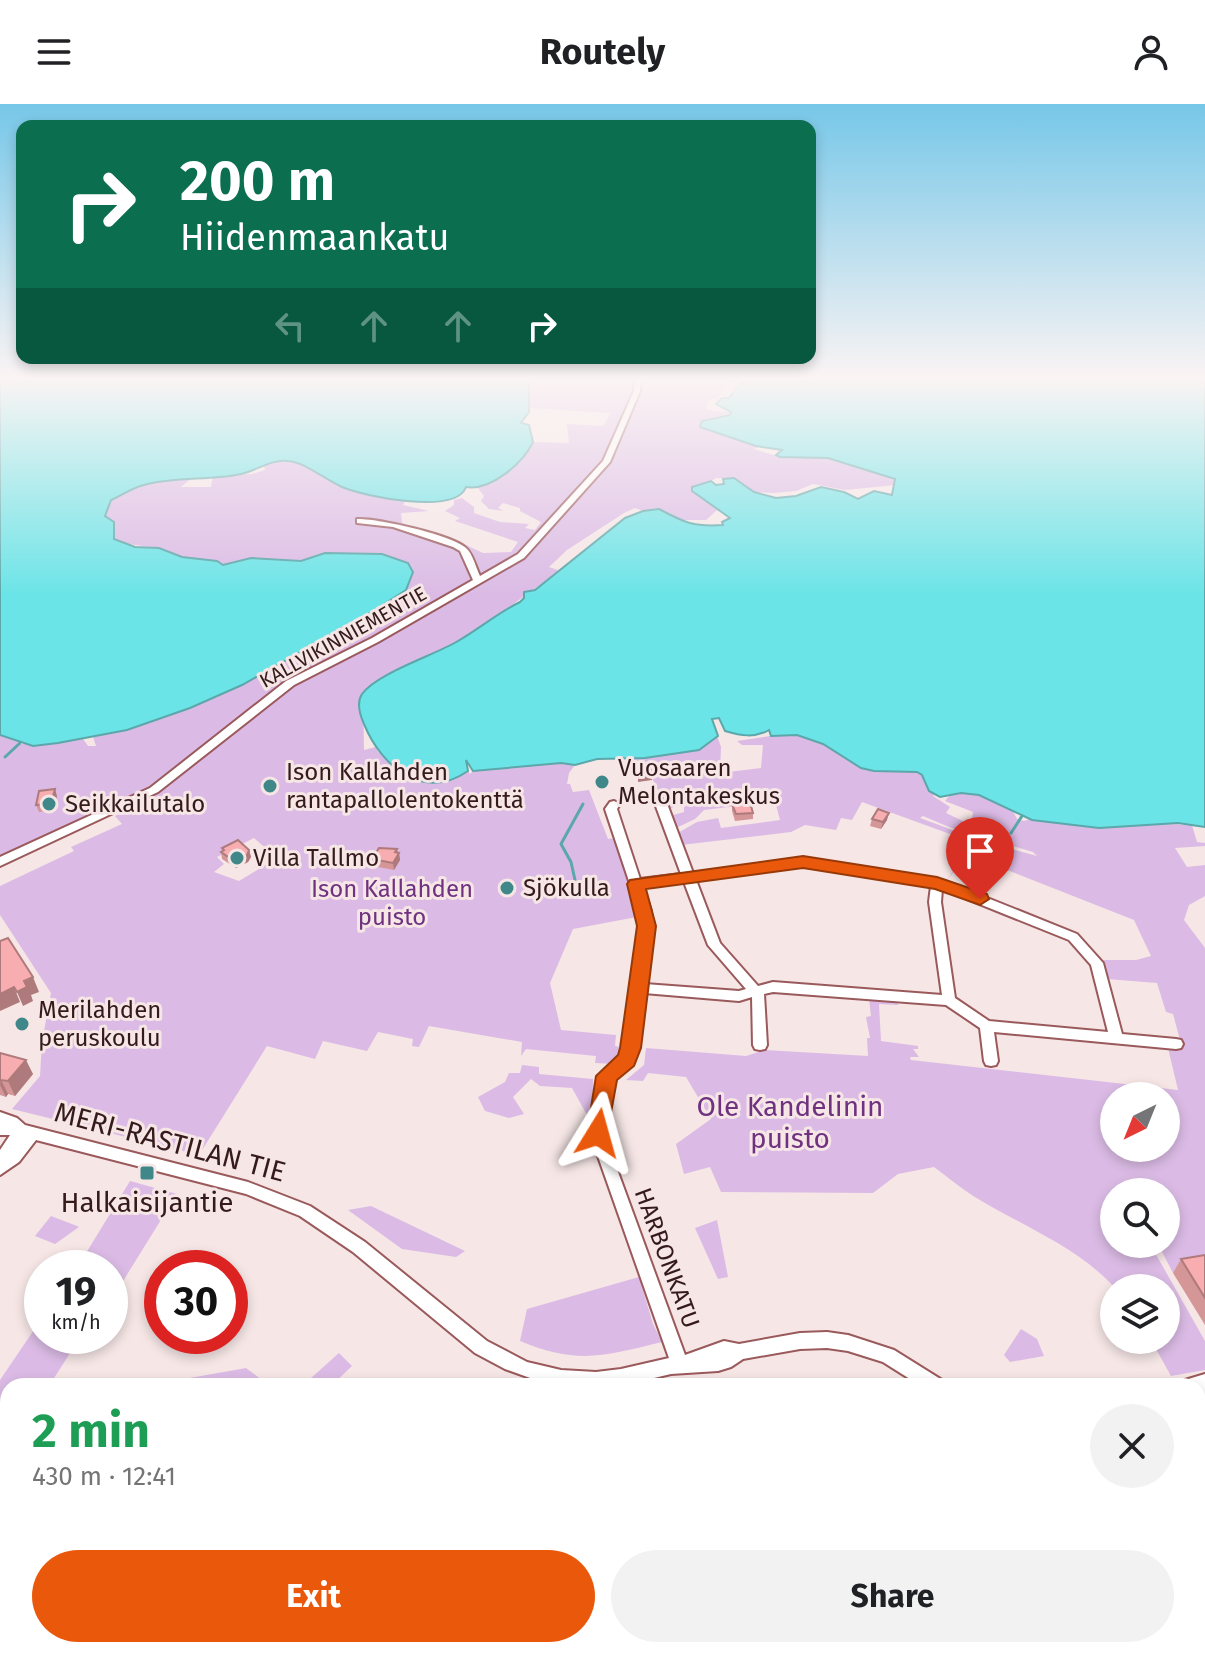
<!DOCTYPE html>
<html lang="en">
<head>
<meta charset="utf-8">
<style>
  body { margin:0; font-family:"Fira Sans",sans-serif; background:#f2f2f2; color:#202124; height:100vh; display:flex; flex-direction:column; font-size:30px; white-space:nowrap }
  * { box-sizing:border-box; margin:0 }
  p { font-size:26px; color:#757577 }
  .icon { flex:none; width:44px; height:44px; fill:none; stroke:currentColor; stroke-width:2; stroke-linecap:round; stroke-linejoin:round }
  .map { position:relative; flex:1; overflow:hidden }
  .sheet { position:absolute; left:0px; top:1274px; width:1206px; height:280px; display:flex; flex-direction:column; background:#fff; border-radius:24px 24px 0 0; box-shadow:0 4px 12px #0003 }
  .sheet>* { flex:none }
  .hud { position:absolute; left:16px; top:16px; width:800px; height:244px; border-radius:16px; box-shadow:0 4px 12px #0003; background:#0b6e4f; color:#fff; overflow:hidden }
  .needle { width:52px; rotate:223deg }
  .tools { position:absolute; left:1100px; top:978px; display:grid; gap:16px }
  .tools a { display:grid; place-items:center; width:80px; height:80px; border-radius:50%; background:#fff; box-shadow:0 4px 12px #0003; font-size:40px }
  .speed { position:absolute; left:24px; top:1146px; display:flex; gap:16px; font-size:40px; font-weight:700; text-align:center }
  .speed>* { display:grid; place-content:center; width:104px; height:104px; border-radius:50%; background:#fff; box-shadow:0 4px 12px #0003; line-height:1 }
  .speed small { font-size:20px; font-weight:400 }
  .speed .limit { border:12px solid #d22; background:#fff; color:#111 }
  .pin { position:absolute; display:grid; place-items:center; width:68px; height:68px; color:#fff; margin:-82px -34px; border-radius:50% 50% 50% 0; rotate:-45deg; box-shadow:0 0 8px #0007 }
  .pin .icon { rotate:45deg }
  .me { position:absolute; width:88px; margin:-44px; rotate:8deg; stroke-linejoin:round; filter:drop-shadow(0 0 6px #0008) }
  .turn { display:flex; align-items:center; gap:28px; height:168px; padding:0 32px; font-size:36px }
  .turn .icon { width:104px; height:104px; stroke-width:2.5 }
  .turn b { display:block; font-size:56px; line-height:68px }
  .lanes { display:flex; align-items:center; height:76px; padding:0 32px; background:#0003; justify-content:center; gap:40px; direction:ltr }
  .lanes .off { opacity:.35 }
  .round { display:grid; place-items:center; flex:none; width:84px; height:84px; border-radius:42px; background:#f2f2f2 }
  .head { display:flex; align-items:center; justify-content:space-between; height:136px; padding:0 32px }
  h1 { font-size:48px; font-weight:700; line-height:60px; color:#1e9e55 }
  .action { display:flex; gap:16px; margin-top:auto; padding:16px 32px }
  .action a { flex:1; height:92px; border-radius:48px; background:#ea580c; color:#fff; font-size:32px; font-weight:700; line-height:92px; text-align:center }
  .action a+a { background:#f2f2f2; color:#202124 }
  header { display:flex; justify-content:space-between; align-items:center; height:104px; padding:0 32px; background:#fff; font-size:36px; font-weight:700 }
  .map>svg:first-child { display:block }
</style>
</head>
<body>
<header><svg class="icon" aria-label="menu" viewBox="0 0 24 24"><path d="M4 6h16M4 12h16M4 18h16"/></svg>Routely<svg class="icon" aria-label="person" viewBox="0 0 24 24"><circle cx="12" cy="8" r="4"/><path d="M4 21q1-7 8-7t8 7"/></svg></header>
<div class="map">
<svg width="1205" height="1554" viewBox="0 0 1205 1554">
  <rect width="100%" height="100%" fill="#f6e6e6"/>
  <!-- green -->
  <g fill="#dbbbe5" fill-rule="evenodd">
    <path d="M536 274H799L729 278 718 295H709L706 306 732 309 711 314 762 341 754 345 780 353 828 354 851 359 896 377V381L845 386 813 380 796 387 773 389 754 388 734 374H716L711 377 716 381 713 403 717 406 706 416H673L664 407 655 405 643 407 635 404 624 409 567 446 549 463 558 466 555 471C521 492 492 519 456 538 424 555 392 568 363 589L364 646 376 643 378 648C408 664 436 689 468 667L470 670 473 667 561 659 575 661 569 669 567 680H570L573 688 589 686 608 735 616 734 642 812 573 825 550 879 561 926 616 931 615 942 625 944 623 953 614 960 595 959 596 952 526 945 521 952 522 938 429 922 419 943 412 942 413 935 378 928 367 947 323 937 315 955 267 942 199 1051 12 1005 40 972 42 938 51 889 0 811V782L74 747 71 743 122 720 115 712 126 707 120 700 0 753V625L22 640 81 632 88 642H96L93 633 127 626 217 593 406 487C344 468 287 445 223 461L217 457 182 453 159 444 120 439 114 435 105 413 110 396 145 380 192 374 181 383H211L213 372 252 370 265 366 264 361C310 346 363 380 406 396L403 401 429 407 401 409 402 419 453 435 483 449 511 448 518 438 455 417 460 414 445 407 454 401V396L462 394 474 403V409L500 418 529 420 525 424 535 426 541 418 520 407V404L503 399 498 404 504 407 489 405 481 397 484 392 478 384C498 378 524 357 533 338L569 339 567 320 603 322 611 309 530 304 527 294 529 277ZM254 734 277 754 239 777 214 768 224 760 217 753Z"/>
    <path d="M817 610 942 681 933 692 950 703 946 709 971 721 973 708 945 697 950 691C970 687 1010 694 1017 715L1024 717 1030 715 1192 721 1197 738 1205 739V742L1175 744 1187 763 1205 761V792L1189 801 1184 816 1205 844V1163L1173 1169 1161 1146 1154 1147 1205 1237V1266L1171 1272 1151 1236H1166V1184H1115C1079 1144 1025 1123 980 1096 964 1087 949 1074 934 1063L898 1070 873 1089 721 1088 710 1063 684 1070 676 1040 711 1015 686 973 648 969 643 977 626 976 644 961 646 944 746 952 765 946 868 952 867 934H870L866 913 871 912 869 895 897 896 898 901 879 900 881 937 918 942V945H913L919 953H910L911 956 1178 986 1168 944 1180 936 1173 910 1166 908 1157 879 1107 875 1101 856H1136L1151 852 1134 816 972 752 983 737 1037 752 1033 748 949 723 923 712 920 714 977 735 947 777 956 762 955 754 945 747 961 753 972 738 862 698 852 716 841 714 836 726 805 721 791 728 681 741 676 730 697 718 718 714 721 724 780 716 775 697 704 706 695 715 674 725 670 712 684 708V703L700 695 718 697 719 689 676 692 679 700 668 706 649 668 634 669 630 666 633 654 711 614 721 643 720 669 761 664 763 641H742L737 637 770 632 769 625ZM1114 992H1166V1044H1114ZM1114 1088H1166V1140H1114Z"/>
    <path d="M522 961 539 963V970L593 975 592 1020 572 984 540 982 531 975 513 993 524 1010 509 1014 485 1007 478 993 505 978 509 969H520Z"/>
    <path d="M130 1077 177 1090 110 1198V1164H77Z"/>
    <path d="M371 1102 465 1147 456 1153 402 1145 348 1106Z"/>
    <path d="M51 1112 77 1122 79 1123 55 1140 35 1132Z"/>
    <path d="M717 1116 728 1173 718 1175 695 1124Z"/>
    <path d="M639 1173 653 1220 662 1238C604 1252 578 1261 520 1237L527 1205Z"/>
    <path d="M42 1214V1232H81L49 1282H8V1546H792L794 1554H20L15 1548 10 1552 0 1539V1276Z"/>
    <path d="M1021 1225 1037 1235 1044 1252 1010 1258 1004 1251Z"/>
    <path d="M339 1249 352 1262 331 1282H316L310 1275Z"/>
    <path d="M246 1264 270 1282H151L156 1280Z"/>
  </g>
  <!-- water -->
  <g fill="#6be4e7" stroke="#5ba7aa" stroke-width="2">
    <path d="M0 274H529V308L521 319 529 321 533 338C523 359 491 387 466 383 456 411 366 393 342 383 324 375 305 358 288 357 271 355 258 366 241 370 210 377 175 372 144 381 132 384 122 391 111 396L105 412 114 418V435L135 443 159 444 182 453 217 457 223 461 251 454 301 457 325 449 382 450 408 459 413 468 406 486 375 506 242 581 190 604 127 626 58 639 33 642 0 631Z"/>
    <path d="M750 274H1205V723L1178 719 1099 724 1032 716 979 691 961 689 940 693 929 687 922 671 917 668 874 667 861 664 823 640 797 631 771 632 769 626C755 634 741 632 725 627L719 614 712 615 718 632 699 646 645 654 597 655 575 661 561 659 473 667 466 656 468 667C423 698 381 662 364 620 360 611 356 599 362 590 377 569 435 551 458 537 479 525 499 508 520 498L524 494V488L535 486 625 414 643 407 659 405C685 419 694 423 723 421L722 418 730 414 692 387V383L711 377 716 381 724 380 723 375 734 374 754 388 776 394 796 392 821 383 844 388 858 395 874 387 892 391 895 375 828 354 780 353 776 351 782 346 756 342 700 323 702 317 730 311 731 308 716 300 722 294H729L738 282Z"/>
  </g>
  <g fill="none" stroke-linecap="round" stroke-linejoin="round">
    <!-- stream -->
    <g stroke="#5ba7aa" stroke-width="3">
      <path d="M5 653 20 639"/>
      <path d="M1011 729 1022 712"/>
      <path d="M575 776 571 758 561 740 583 700"/>
    </g>
    <!-- minor casing -->
    <g stroke="#9a595b" stroke-width="4">
      <g id="minor">
        <path d="M635 274H641L640 287 610 358 524 454 378 538 294 581 158 688 0 762V753L150 684 286 577 372 534 473 476 460 447 453 443 393 423 357 419V415C376 414 453 431 466 444 473 450 476 464 480 472L518 450 603 357 634 287Z"/>
        <path d="M660 694 666 697 693 769 803 754 945 777 1077 830 1103 859 1122 930 1176 935 1181 936 1183 940 1181 944 1176 945 994 928 998 957 996 961 991 962 986 961 984 957 980 924 946 901 773 888 764 890 767 941 765 945 760 946 755 945 753 941 752 893 739 897 644 889 636 953 613 975 605 1019 607 1038 685 1251 724 1237 739 1240 800 1229 827 1228 848 1231 894 1246 942 1276 945 1282H921L883 1258 848 1247 827 1244 800 1245 743 1255 731 1263 718 1267 671 1270 620 1282H559L544 1279 505 1265 475 1249 353 1148 300 1112 246 1090 36 1036 19 1058 0 1071V1046L10 1031H0V1008L17 1014 25 1021 248 1078 310 1102 365 1138 487 1237 527 1258 561 1266 596 1268 621 1265 669 1254 593 1038 591 1019 599 972 622 951 640 822 639 807 605 705 610 698 614 697 620 700 617 705 640 775 681 770 654 697ZM803 762 931 782 929 798 942 891 773 878 758 882 720 839 696 776ZM684 778 708 841 746 885 739 887 645 880 652 822 651 807 643 783ZM942 785 1069 836 1091 861 1108 928 989 917 955 894 941 798Z"/>
        <path d="M1205 1270V1299L1198 1300V1282H1182L1185 1276Z"/>
        <path d="M1062 1546H1083L1086 1554H1065Z"/>
      </g>
    </g>
    <!-- minor -->
    <use href="#minor" fill="#fff" fill-rule="evenodd"/>
  </g>
  <!-- wall -->
  <g fill="#d59697">
    <path d="M57 692 53 706 39 708 36 701Z"/>
    <path d="M738 696 753 709V715L735 717 732 707V700L738 699Z"/>
    <path d="M872 715 887 716 881 725 870 722Z"/>
    <path d="M222 744 249 746 251 753 248 758 236 764 222 755 221 748 223 747Z"/>
    <path d="M397 745V748L399 749 400 756 394 766 373 762 372 755Z"/>
    <path d="M0 949 33 970 15 992 8 990 6 993 0 991Z"/>
    <path d="M1205 1151V1221L1173 1169 1181 1155Z"/>
  </g>
  <!-- shaded-wall -->
  <g fill="#ae7a7b">
    <path d="M652 669V676L638 678V671Z"/>
    <path d="M55 685 57 692 53 706 51 699Z"/>
    <path d="M889 709 887 716 881 725 883 718Z"/>
    <path d="M397 745 398 751 399 749 400 756 394 766 393 759Z"/>
    <path d="M249 746 251 753 248 758 236 764 234 757Z"/>
    <path d="M33 873 39 888 31 891 33 897 23 902 17 888 24 877Z"/>
    <path d="M14 883 20 898 0 907V890Z"/>
    <path d="M26 956 33 970 15 992 8 977Z"/>
    <path d="M1 976 8 990 6 993 0 981Z"/>
  </g>
  <!-- building -->
  <g fill="#f8aeb0" stroke="#ae7a7b" stroke-width="2">
    <path d="M649 661 652 669 638 671 634 663Z"/>
    <path d="M55 685 51 699 36 701 39 687Z"/>
    <path d="M749 695 753 709 736 710 732 700 739 699 738 696Z"/>
    <path d="M878 705 889 709 883 718 872 715Z"/>
    <path d="M238 736 249 746 247 751 234 757 221 748 224 746 222 744Z"/>
    <path d="M379 744 397 745 395 748 399 749 393 759 372 755Z"/>
    <path d="M8 834 33 873 24 877 27 883 17 888 14 883 0 890V837Z"/>
    <path d="M0 949 26 956 8 977 1 976 0 977Z"/>
    <path d="M1205 1151V1194L1181 1155Z"/>
  </g>
  <!-- sky -->
  <linearGradient id="sky" x2="0" y2="1"><stop stop-color="#76c7e8"/><stop offset="0.56" stop-color="#fbf4f4"/><stop offset="1" stop-color="#fbf4f4" stop-opacity="0"/></linearGradient>
  <rect width="1205" height="491" fill="url(#sky)"/>
  <!-- route -->
  <path fill="#ea580c" stroke="#983908" stroke-width="2" d="M803 752 937 773 987 790 989 795 980 801 935 785 803 764 646 785 656 822 641 944 634 962 617 976 606 1036 598 1038 590 1036 587 1029 596 972 618 951 620 944 637 822 627 780 630 776Z"/>
  <!-- markers -->
  <g fill="#3f8789" stroke="#f6e6e6" stroke-width="3">
    <circle cx="602" cy="678" r="8"/>
    <circle cx="270" cy="682" r="8"/>
    <circle cx="49" cy="700" r="8"/>
    <circle cx="237" cy="754" r="8"/>
    <circle cx="507" cy="784" r="8"/>
    <circle cx="22" cy="920" r="8"/>
    <rect x="139" y="1061" width="16" height="16" rx="4"/>
  </g>
  <g text-anchor="middle" dominant-baseline="central" stroke-width="6" stroke-linejoin="round" paint-order="stroke">
    <!-- far-street labels -->
    <g font-size="20" fill="#351a1b" stroke="#f6e6e6">
      <text transform="translate(343 533) rotate(-29)">KALLVIKINNIEMENTIE</text>
    </g>
    <!-- poi labels -->
    <g font-size="24" fill="#351a1b" stroke="#f6e6e6" text-anchor="start">
      <text x="618" y="664">Vuosaaren<tspan x="618" dy="28">Melontakeskus</tspan></text>
      <text x="286" y="668">Ison Kallahden<tspan x="286" dy="28">rantapallolentokenttä</tspan></text>
      <text x="65" y="700">Seikkailutalo</text>
      <text x="253" y="754">Villa Tallmo</text>
      <text x="523" y="784">Sjökulla</text>
      <text x="38" y="906">Merilahden<tspan x="38" dy="28">peruskoulu</tspan></text>
    </g>
    <!-- park labels -->
    <g font-size="24" fill="#6f3281" stroke="#f6e6e6">
      <text x="392" y="785">Ison Kallahden<tspan x="392" dy="28">puisto</tspan></text>
    </g>
    <!-- street labels -->
    <g font-size="24" fill="#351a1b" stroke="#f6e6e6">
      <text transform="translate(667 1154) rotate(70)">HARBONKATU</text>
    </g>
    <!-- near-park labels -->
    <g font-size="28" fill="#6f3281" stroke="#f6e6e6">
      <text x="790" y="1002">Ole Kandelinin<tspan x="790" dy="32">puisto</tspan></text>
    </g>
    <!-- near-street labels -->
    <g font-size="28" fill="#351a1b" stroke="#f6e6e6">
      <text transform="translate(170 1038) rotate(15)">MERI-RASTILAN TIE</text>
    </g>
    <!-- near-poi labels -->
    <g font-size="28" fill="#351a1b" stroke="#f6e6e6">
      <text x="147" y="1098">Halkaisijantie</text>
    </g>
  </g>
</svg>
<div class="tools">
<a><svg class="needle" viewBox="-14 -14 28 28"><path d="M0-13l5 13h-10z" fill="#e53935"/><path d="M0 13l5-13h-10z" fill="#757577"/></svg></a>
<a><svg class="icon" aria-label="search" viewBox="0 0 24 24"><circle cx="10" cy="10" r="6"/><path d="M15 15l6 6"/></svg></a>
<a><svg class="icon" aria-label="layers" viewBox="0 0 24 24"><path d="M12 4l9 5-9 5-9-5zM3 14l9 5 9-5"/></svg></a>
</div>
<div class="speed"><div>19<small>km/h</small></div><div class="limit">30</div></div>
<div class="pin" style="left:980px;top:795px;background:#d93025"><svg class="icon" aria-label="arrive" viewBox="0 0 24 24"><path d="M6 21V4h12l-3 4 3 4H6"/></svg></div>
<svg class="me" style="left:598px;top:1029px" viewBox="-20 -20 40 40"><path d="M0-17L14 15 0 8-14 15z" fill="#ea580c" stroke="#fff" stroke-width="4"/></svg>
<div class="hud">
<div class="turn"><svg class="icon" aria-label="right" viewBox="0 0 24 24"><path d="M7 20v-9h11M14 6l5 5-5 5"/></svg><div><b>200 m</b>Hiidenmaankatu</div></div>
<div class="lanes"><svg class="icon off" aria-label="left" viewBox="0 0 24 24"><path d="M17 20v-9H6M10 6l-5 5 5 5"/></svg><svg class="icon off" aria-label="ahead" viewBox="0 0 24 24"><path d="M12 20V5M6 11l6-6 6 6"/></svg><svg class="icon off" aria-label="ahead" viewBox="0 0 24 24"><path d="M12 20V5M6 11l6-6 6 6"/></svg><svg class="icon" aria-label="right" viewBox="0 0 24 24"><path d="M7 20v-9h11M14 6l5 5-5 5"/></svg></div>
</div>
<section class="sheet">
<div class="head"><div><h1>2 min</h1><p>430 m · 12:41</p></div><a class="round"><svg class="icon" aria-label="close" viewBox="0 0 24 24"><path d="M6 6l12 12M18 6L6 18"/></svg></a></div>
<div class="action"><a>Exit</a><a>Share</a></div>
</section>
</div>
</body>
</html>
